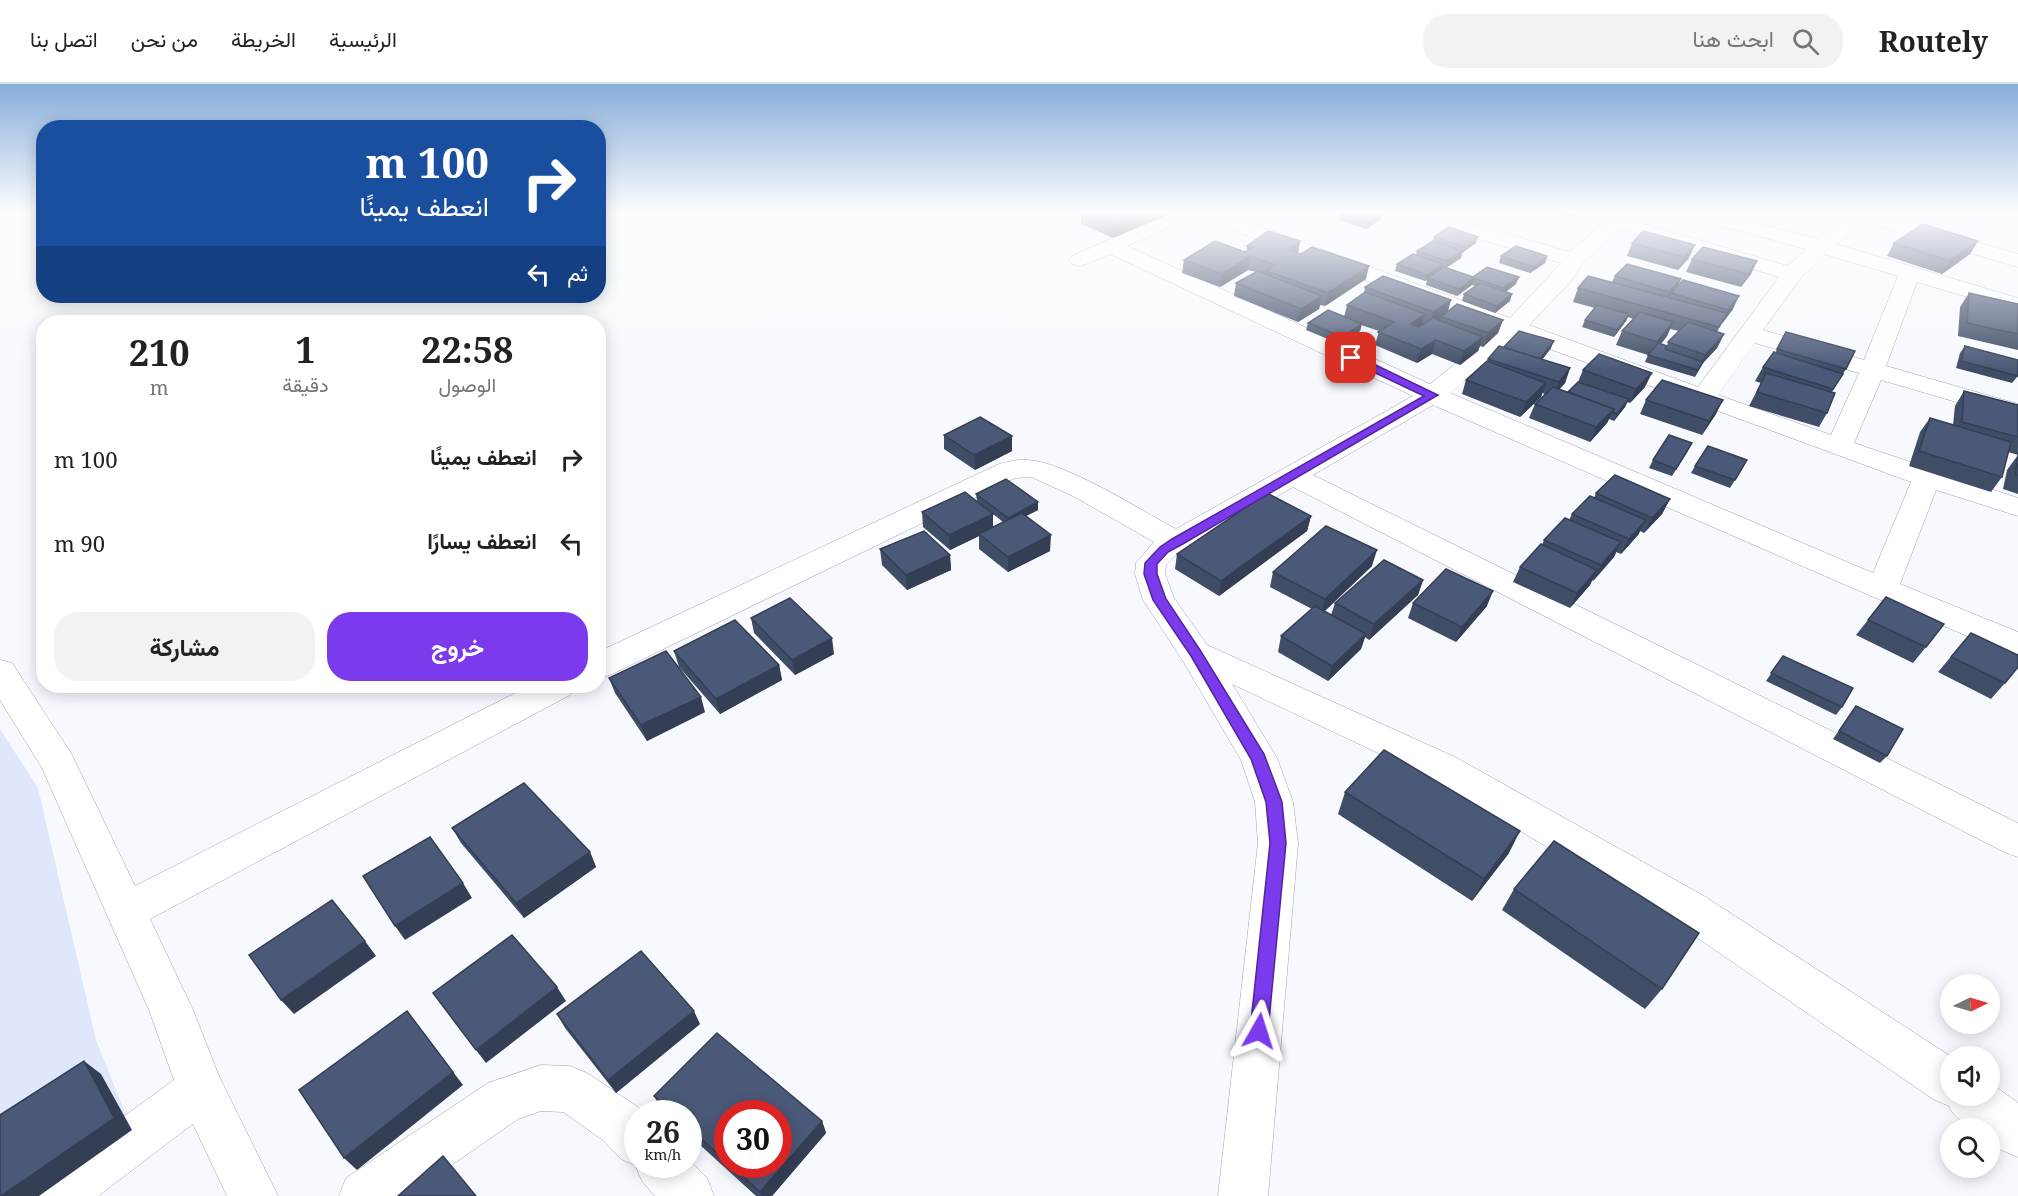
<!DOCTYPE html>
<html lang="ar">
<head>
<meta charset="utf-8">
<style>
  body { margin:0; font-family:"Noto Serif",Vazirmatn,serif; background:#f2f2f2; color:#222; direction:rtl; height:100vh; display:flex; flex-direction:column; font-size:22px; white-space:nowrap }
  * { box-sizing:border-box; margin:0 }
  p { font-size:20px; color:#767676 }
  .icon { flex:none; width:33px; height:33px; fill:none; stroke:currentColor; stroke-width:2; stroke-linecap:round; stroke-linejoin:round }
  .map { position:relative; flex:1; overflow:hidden; direction:ltr }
  .panel { position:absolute; left:36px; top:231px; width:570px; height:378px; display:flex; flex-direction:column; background:#fff; border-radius:24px; box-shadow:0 3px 15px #0003; direction:rtl }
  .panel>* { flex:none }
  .banner { position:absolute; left:36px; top:36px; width:570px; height:183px; border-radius:24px; box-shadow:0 3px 15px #0003; direction:rtl; background:#1a4fa0; color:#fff; overflow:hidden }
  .needle { width:39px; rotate:85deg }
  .tools { position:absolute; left:1940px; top:890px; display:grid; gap:12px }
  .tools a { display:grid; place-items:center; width:60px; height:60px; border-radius:50%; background:#fff; box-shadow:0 3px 15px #0003; font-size:30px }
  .speed { position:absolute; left:624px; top:1016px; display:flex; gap:12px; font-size:30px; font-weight:700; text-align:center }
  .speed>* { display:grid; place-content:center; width:78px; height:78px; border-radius:50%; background:#fff; box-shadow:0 3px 15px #0003; line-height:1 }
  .speed small { font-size:15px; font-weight:400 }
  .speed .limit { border:9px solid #d22; background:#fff; color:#111 }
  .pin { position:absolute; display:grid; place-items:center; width:51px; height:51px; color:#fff; margin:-26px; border-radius:12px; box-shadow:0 3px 9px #0006 }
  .me { position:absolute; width:66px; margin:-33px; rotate:6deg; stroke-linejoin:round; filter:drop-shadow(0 0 4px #0008) }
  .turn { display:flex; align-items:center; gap:21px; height:126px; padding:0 18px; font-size:27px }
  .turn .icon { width:78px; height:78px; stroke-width:2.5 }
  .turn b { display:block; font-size:42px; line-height:51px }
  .then { display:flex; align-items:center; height:57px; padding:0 18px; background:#0003; gap:12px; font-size:22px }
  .eta { display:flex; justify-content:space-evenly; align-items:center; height:102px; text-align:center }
  .eta b { font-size:36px; font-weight:700; line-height:42px }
  .primary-button { display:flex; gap:12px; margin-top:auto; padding:12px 18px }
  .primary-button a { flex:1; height:69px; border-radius:24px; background:#7c3aed; color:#fff; font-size:24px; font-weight:700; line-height:69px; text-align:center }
  .primary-button a+a { background:#f2f2f2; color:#222 }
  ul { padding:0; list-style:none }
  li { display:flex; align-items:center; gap:18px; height:84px; padding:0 18px }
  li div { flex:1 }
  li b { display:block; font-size:22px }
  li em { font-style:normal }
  header { display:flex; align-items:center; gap:36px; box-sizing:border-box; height:84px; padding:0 30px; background:#fff; border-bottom:2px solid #e0e0e0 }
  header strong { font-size:28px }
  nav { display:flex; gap:33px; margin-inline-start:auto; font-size:21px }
  .search { width:420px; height:54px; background:#f2f2f2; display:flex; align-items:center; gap:15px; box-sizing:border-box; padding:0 21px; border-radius:24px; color:#767676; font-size:22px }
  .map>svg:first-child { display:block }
</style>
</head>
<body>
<header>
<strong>Routely</strong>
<div class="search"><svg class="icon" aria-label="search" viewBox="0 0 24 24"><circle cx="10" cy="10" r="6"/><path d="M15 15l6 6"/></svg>ابحث هنا</div>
<nav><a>الرئيسية</a><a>الخريطة</a><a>من نحن</a><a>اتصل بنا</a></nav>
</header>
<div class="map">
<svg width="2018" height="1112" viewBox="0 0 2018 1112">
  <rect width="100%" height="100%" fill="#f7f9fe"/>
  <!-- green -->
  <path fill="#dee7fb" d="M0 645 38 704 96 956 132 1046 0 1112Z"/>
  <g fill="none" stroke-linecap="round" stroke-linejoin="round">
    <!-- street casing -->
    <g stroke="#a0a4ac" stroke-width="1">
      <g id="street">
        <path d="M1169 129H1195L1192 133 1127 162 1430 300 1497 246 1198 133 1195 129H1223L1510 234 1561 179 1403 133 1400 129H1432L1570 168 1614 129H1636L1630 136 1788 182 1806 165 1686 133 1683 129H1716L1817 155 1847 134 1842 129H1877L2018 170V183L1866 139 1836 160 2018 214V228L1917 198 1886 282 2018 320V336L1881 296 1854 359 2018 414V432L1936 406 1900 500 2018 548V573L1871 512 1433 321 1313 391 2018 739V773L2004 768 1293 403 1175 472 1166 481 1165 490 1174 514 1207 561 1455 673 1704 812 1950 972V1011H1989V998L2018 1019V1073L2001 1066 1989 1057V1044C1973 1044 1956 1038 1949 1022L1933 1015 1674 838 1429 693 1232 600 1277 674 1293 718 1298 759 1268 1112H1218L1258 759 1255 718 1241 676 1183 577 1143 516 1135 490 1136 479 1154 458 1073 412 1031 393 1015 394 610 591 598 594V568L999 380C1008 378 1018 375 1027 376 1064 377 1142 427 1176 445L1413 312 1110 170 1086 180 1079 182 1072 180 1068 176 1072 172ZM1620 145 1779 193 1698 303 1529 241 1572 196 1582 180ZM1824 170 1898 192 1864 276 1763 246 1800 195ZM1517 253 1911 398 1873 489 1450 309ZM1755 259 1859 289 1831 351 1718 311Z"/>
        <path d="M1997 129H2018V138L2000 133Z"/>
        <path d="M0 576 12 579 71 669 135 802 529 602H575L570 611 150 835 193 926 219 992 278 1112H227L193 1040 98 1112H32L39 1094 174 996 149 926 42 684 0 616Z"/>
        <path d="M541 981 570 982 587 989 638 1023 644 1029H638V1080H688V1075L707 1094 714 1112H655L642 1097 635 1081 621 1075 604 1057 563 1028 541 1027 518 1035 407 1112H339L346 1094 488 999Z"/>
      </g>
    </g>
    <!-- street -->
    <use href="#street" fill="#fff" fill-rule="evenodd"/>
  </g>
  <!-- wall -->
  <g fill="#404d67" fill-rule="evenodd">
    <path d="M1081 129H1172L1113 154 1081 140Z"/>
    <path d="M1340 129H1383L1381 135 1366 145 1339 136Z"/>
    <path d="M1559 129H1576L1572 133Z"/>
    <path d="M1434 153 1476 159 1462 169 1461 174 1446 184 1473 193 1516 200 1506 208 1510 217 1495 229 1462 217 1464 210 1475 202 1472 201 1457 212 1426 201 1427 196 1425 197 1395 187 1397 180 1416 171 1417 167 1433 157Z"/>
    <path d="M1300 157 1298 169 1366 195 1325 222 1320 221 1319 225 1298 238 1234 212 1236 199 1256 188 1248 186 1220 203 1182 189 1184 176 1245 168 1247 166V162Z"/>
    <path d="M1978 157 1970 170 1942 190 1887 172 1894 159Z"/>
    <path d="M1632 159 1689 174 1678 186 1627 172Z"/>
    <path d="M1501 172H1547L1545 179 1530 189 1499 179Z"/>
    <path d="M1692 175 1751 190 1741 203 1686 188Z"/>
    <path d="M1615 192 1677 202 1733 225 1721 240 1717 248 1724 250 1717 264 1702 280 1695 293 1645 278 1648 271 1616 261 1622 247 1633 235 1628 233 1626 237 1614 253 1582 243 1585 236 1595 224 1573 218 1578 204 1612 198ZM1670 245 1679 247 1668 258 1667 262 1661 260 1667 252Z"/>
    <path d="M1365 203 1451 216 1447 229 1503 236 1498 249 1483 263 1480 262 1478 267 1460 281 1432 270 1417 279 1375 261 1379 247 1361 241 1360 247 1340 260 1306 246 1308 239 1344 233 1347 221 1364 209Z"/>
    <path d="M1969 209 2018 220V266L1958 252 1960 223Z"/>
    <path d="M1786 248 1846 285 1832 308 1827 329 1819 343 1749 322 1761 299 1755 297 1763 283 1775 269Z"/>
    <path d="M1965 262 2018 292 2012 299 1956 284 1960 269Z"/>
    <path d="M1504 263 1551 264 1542 276 1570 284 1565 299 1559 305 1568 308 1578 298 1583 286 1645 303 1630 319 1627 318 1625 323 1614 337 1609 335 1607 339 1590 358 1529 334 1535 320 1545 310 1542 309 1541 313 1520 333 1462 310 1466 296 1487 278 1488 275Z"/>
    <path d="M1964 307 2018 321V371L2008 368 2002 393 1991 408 1909 382 1920 348 1930 334 1953 341 1955 322Z"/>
    <path d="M1646 316 1716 330 1702 351 1640 330Z"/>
    <path d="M944 351 1012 367 975 386 944 365Z"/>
    <path d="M1688 367 1672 392 1649 384 1653 376Z"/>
    <path d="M2018 371V410L2003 405 2007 386Z"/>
    <path d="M1695 382 1743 383 1730 404 1691 389Z"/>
    <path d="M1596 409 1670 415 1662 430 1644 449 1640 447 1638 451 1621 470 1616 468 1614 473 1593 497 1592 496 1590 501 1570 524 1513 498 1520 483 1542 461 1544 456 1569 436 1572 430 1594 414Z"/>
    <path d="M976 410 1038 418V426L1026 432 1050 467 1008 488 979 465V452L950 466 923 443 922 428 993 430V443L1003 438 977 417Z"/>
    <path d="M1311 432 1307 447 1219 512 1175 485 1177 470Z"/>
    <path d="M880 465 950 471 951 486 907 506 882 481Z"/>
    <path d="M1372 482 1325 527 1331 531 1335 519 1423 496 1418 511 1369 556 1365 553 1361 565 1328 597 1278 568 1281 552 1312 525 1270 503 1273 488Z"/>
    <path d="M1413 519 1487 522 1456 558 1408 534Z"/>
    <path d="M751 534 834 570 795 591 754 549Z"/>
    <path d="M1868 536 1926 563 1913 579 1856 551Z"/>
    <path d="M1971 549 2005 599 1991 615 1938 588Z"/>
    <path d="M674 567 779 581 782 596 720 630 679 583Z"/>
    <path d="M1783 572 1842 623 1836 631 1766 597Z"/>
    <path d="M609 594 705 628 647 657 615 609Z"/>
    <path d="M1856 622 1887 672 1880 679 1833 655Z"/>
    <path d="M1345 708 1509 769 1472 817 1338 730Z"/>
    <path d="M452 744 590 768 596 783 524 834 461 759Z"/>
    <path d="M1514 805 1662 905 1645 925 1502 826Z"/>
    <path d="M557 930 700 940 616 1009 565 944Z"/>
    <path d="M654 1012 822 1037 826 1049 772 1112H756L688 1050V1029H665L661 1025ZM728 1029 778 1080H728Z"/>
  </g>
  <!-- shaded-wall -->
  <g fill="#343e54">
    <path d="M1144 129H1172L1113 154 1114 141Z"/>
    <path d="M1383 129 1381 135 1366 145 1367 138Z"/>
    <path d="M1478 153 1476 159 1462 169 1461 174 1445 184 1447 177 1462 167 1464 163Z"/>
    <path d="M1300 157 1298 170 1289 166Z"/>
    <path d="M1978 157 1970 170 1942 190 1950 177Z"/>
    <path d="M1695 161 1689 174 1678 186 1684 173Z"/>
    <path d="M1250 172 1248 186 1220 203 1222 190Z"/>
    <path d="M1547 172 1545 179 1530 189 1533 183Z"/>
    <path d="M1757 177 1751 190 1741 203 1748 190Z"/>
    <path d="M1443 180 1441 187 1428 194 1427 196 1425 197 1427 191Z"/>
    <path d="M1369 182 1366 195 1325 222 1328 209Z"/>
    <path d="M1519 193 1516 200 1501 211 1503 204Z"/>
    <path d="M1474 194 1472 201 1457 212 1459 205Z"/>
    <path d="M1681 195 1675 208 1671 209 1669 215 1663 222 1669 208Z"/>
    <path d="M1512 210 1510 217 1495 229 1497 222Z"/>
    <path d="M1322 212 1319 225 1298 238 1301 225Z"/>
    <path d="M1739 212 1733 225 1722 240 1728 226Z"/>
    <path d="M1451 216 1447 230 1429 242 1433 228Z"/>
    <path d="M1425 230 1421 243 1407 254 1411 240Z"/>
    <path d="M1629 230 1626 237 1614 253 1617 246Z"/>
    <path d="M1503 236 1498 249 1483 263 1488 249Z"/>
    <path d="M1673 238 1667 252 1651 272 1657 258Z"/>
    <path d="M1362 240 1360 247 1340 260 1342 253Z"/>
    <path d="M1724 250 1717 264 1702 280 1695 293 1698 286V285L1705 271Z"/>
    <path d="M1483 253 1478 267 1460 281 1464 267Z"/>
    <path d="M1436 256 1432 270 1417 279 1421 265Z"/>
    <path d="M1554 257 1551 264 1536 283 1539 276Z"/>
    <path d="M1570 284 1565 299 1553 313 1559 298Z"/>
    <path d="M1652 289 1645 303 1630 319 1636 305Z"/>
    <path d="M1546 299 1541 313 1520 333 1526 318Z"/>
    <path d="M1629 315 1625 323 1614 337 1617 330Z"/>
    <path d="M1723 316 1716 330 1702 351 1709 337Z"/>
    <path d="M1614 325 1607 339 1590 358 1596 343Z"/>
    <path d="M1012 352V367L975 386 974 371Z"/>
    <path d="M1670 415 1662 430 1644 449 1652 434Z"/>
    <path d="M1038 418V426L1008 441V434Z"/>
    <path d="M993 430V445L979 450V452L950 466 949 451Z"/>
    <path d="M1311 432 1307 447 1219 512 1221 497Z"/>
    <path d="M1646 436 1638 451 1621 470 1629 455Z"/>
    <path d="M1051 451 1050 467 1008 488V473Z"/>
    <path d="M1621 458 1614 473 1593 497 1601 481Z"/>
    <path d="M1377 466 1372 482 1321 530 1325 515Z"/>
    <path d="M950 471 951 486 907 506 906 491Z"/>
    <path d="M1597 486 1590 501 1570 524 1577 509Z"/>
    <path d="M1423 496 1418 511 1369 556 1374 540Z"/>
    <path d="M1493 507 1487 522 1456 558 1462 543Z"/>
    <path d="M1366 550 1361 565 1328 597 1332 582Z"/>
    <path d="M832 554 834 570 795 591 792 576Z"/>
    <path d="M779 581 782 596 720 630 716 615Z"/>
    <path d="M701 613 705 628 647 657 641 641Z"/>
    <path d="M1520 747 1509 769 1472 817 1484 795Z"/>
    <path d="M590 768 596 783 524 834 516 819Z"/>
    <path d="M463 799 472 814 405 856 395 842Z"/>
    <path d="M365 857 376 872 294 930 281 916Z"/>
    <path d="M557 903 566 917 486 979 476 966Z"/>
    <path d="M407 927 463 1001 357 1086 344 1074Z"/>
    <path d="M694 927 700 940 616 1009 608 996Z"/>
    <path d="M84 977 101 990 132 1046 39 1112H1Z"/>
    <path d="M822 1037 826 1049 772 1112H762L760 1108Z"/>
  </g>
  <!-- building -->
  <g fill="#4b5978" stroke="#343e54" stroke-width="1.5">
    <path d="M1085 129H1144L1114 141Z"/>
    <path d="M1340 129H1383L1367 138Z"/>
    <path d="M1923 140 1978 157 1950 177 1894 159Z"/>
    <path d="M1449 143 1478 153 1464 163 1434 153Z"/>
    <path d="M1268 147 1300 157 1289 166 1301 170 1312 163 1369 182 1328 209 1266 187 1275 181 1250 172 1222 190 1184 176 1215 157 1245 168 1252 163 1247 162Z"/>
    <path d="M1643 147 1695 161 1684 173 1632 159Z"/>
    <path d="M1433 157 1463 167 1447 177 1417 167Z"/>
    <path d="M1516 162 1547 172 1533 183 1501 172Z"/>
    <path d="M1703 163 1757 177 1748 190 1692 175Z"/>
    <path d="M1413 170 1443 180 1427 191 1397 180Z"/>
    <path d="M1627 180 1681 195 1669 208 1615 192Z"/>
    <path d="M1444 183 1473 193 1487 183 1519 193 1503 204 1474 194 1459 205 1428 194Z"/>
    <path d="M1258 187 1322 212 1301 225 1236 199Z"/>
    <path d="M1383 192 1451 216 1433 228 1365 203Z"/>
    <path d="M1588 192 1727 229 1719 243 1578 204Z"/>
    <path d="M1683 196 1739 212 1728 226 1671 209Z"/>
    <path d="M1480 199 1512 210 1497 222 1464 210Z"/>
    <path d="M1365 208 1425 230 1411 240 1419 243 1433 234 1483 253 1464 267 1436 256 1421 265 1378 248 1394 238 1347 221Z"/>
    <path d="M1969 209 2018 220V250L1967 239Z"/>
    <path d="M1457 220 1503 236 1488 249 1441 233Z"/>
    <path d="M1597 221 1629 230 1617 246 1585 236Z"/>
    <path d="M1328 226 1362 240 1342 253 1308 239Z"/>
    <path d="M1640 228 1673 238 1657 258 1622 247Z"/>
    <path d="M1688 238 1724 250 1705 271 1668 258Z"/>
    <path d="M1519 247 1554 257 1540 275 1504 263Z"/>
    <path d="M1786 248 1855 267 1846 285 1777 265Z"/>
    <path d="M1658 259 1667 262 1665 265 1703 278 1698 286 1648 271Z"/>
    <path d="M1499 262 1570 284 1559 298 1488 275Z"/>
    <path d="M1965 262 2018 276V292L1961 277Z"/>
    <path d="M1774 268 1843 290 1833 305 1763 283Z"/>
    <path d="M1599 270 1652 289 1636 305 1583 286Z"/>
    <path d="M1487 277 1546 299 1526 318 1466 296Z"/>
    <path d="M1766 289 1835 309 1827 329 1757 308Z"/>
    <path d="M1662 296 1723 316 1709 337 1646 316Z"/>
    <path d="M1578 298 1629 315 1617 330 1612 328 1614 325 1568 308Z"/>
    <path d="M1553 303 1614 325 1596 343 1535 320Z"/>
    <path d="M1964 307 2018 321V353L1962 338Z"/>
    <path d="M980 333 1012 352 974 371 944 351Z"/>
    <path d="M1930 334 2011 358 2002 393 1919 367Z"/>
    <path d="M1669 351 1692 359 1676 385 1653 376Z"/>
    <path d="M1708 362 1747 376 1735 396 1695 382Z"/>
    <path d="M2018 371V391H2015Z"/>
    <path d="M1615 391 1670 415 1652 434 1596 409Z"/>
    <path d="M1006 395 1038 418 1008 434 976 410Z"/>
    <path d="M965 408 993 430 949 451 922 428Z"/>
    <path d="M1267 409 1311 432 1221 497 1177 470Z"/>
    <path d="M1590 412 1646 436 1629 455 1572 430Z"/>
    <path d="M1022 429 1051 451 1008 473 979 450Z"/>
    <path d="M1565 434 1621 458 1601 481 1544 456Z"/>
    <path d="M1326 442 1377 466 1325 515 1273 488Z"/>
    <path d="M924 447 950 471 906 491 880 465Z"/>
    <path d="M1541 460 1597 486 1577 509 1520 483Z"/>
    <path d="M1384 476 1423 496 1374 540 1335 519Z"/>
    <path d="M1446 485 1493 507 1462 543 1413 519Z"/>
    <path d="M1886 513 1944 540 1926 563 1868 536Z"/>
    <path d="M790 514 832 554 792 576 751 534Z"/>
    <path d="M1315 522 1366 550 1332 582 1281 552Z"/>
    <path d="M735 536 779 581 716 615 674 567Z"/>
    <path d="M1971 549 2018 571V583L2005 599 1951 573Z"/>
    <path d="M666 567 701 613 641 641 609 594Z"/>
    <path d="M1783 572 1853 604 1842 623 1771 589Z"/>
    <path d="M1856 622 1903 645 1887 672 1839 647Z"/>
    <path d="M1384 666 1520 747 1484 795 1345 708Z"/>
    <path d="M524 699 590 768 516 819 452 744Z"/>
    <path d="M430 753 463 799 395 842 363 792Z"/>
    <path d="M1554 757 1699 849 1662 905 1514 805Z"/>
    <path d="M332 816 365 857 281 916 249 871Z"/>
    <path d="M512 851 557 903 476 966 433 909Z"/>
    <path d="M641 867 694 927 608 996 557 930Z"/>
    <path d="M407 927 453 988 344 1074 299 1006Z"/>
    <path d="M717 949 822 1037 760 1108 729 1080H778V1029H728V1079L688 1043V1029H673L654 1012Z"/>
    <path d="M84 977 114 1034 1 1112H0V1031Z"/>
    <path d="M443 1072 476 1112H398Z"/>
  </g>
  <!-- sky -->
  <linearGradient id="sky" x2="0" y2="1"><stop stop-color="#86adda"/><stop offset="0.45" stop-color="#fbfcff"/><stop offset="1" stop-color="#fbfcff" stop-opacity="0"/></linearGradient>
  <rect width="2018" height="285" fill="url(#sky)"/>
  <!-- route -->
  <path fill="#7c3aed" stroke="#51269a" stroke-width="1.5" d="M1348 271H1355L1438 311 1181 461 1168 468 1157 480V490L1166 515 1200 566 1264 670 1282 718 1286 759 1268 947 1266 954 1259 956 1252 954 1250 947 1270 759 1266 718 1251 675 1191 572 1153 516 1144 490 1145 479 1160 463 1172 455 1424 312 1348 276Z"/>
</svg>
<div class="tools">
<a><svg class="needle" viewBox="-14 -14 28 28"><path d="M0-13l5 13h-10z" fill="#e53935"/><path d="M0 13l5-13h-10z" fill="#767676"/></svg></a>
<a><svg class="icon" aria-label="sound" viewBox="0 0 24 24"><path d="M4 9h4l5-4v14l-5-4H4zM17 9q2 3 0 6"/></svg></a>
<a><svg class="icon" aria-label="search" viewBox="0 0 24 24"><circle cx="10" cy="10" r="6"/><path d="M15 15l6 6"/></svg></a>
</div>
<div class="speed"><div>26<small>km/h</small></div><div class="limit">30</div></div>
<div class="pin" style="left:1351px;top:274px;background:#d93025"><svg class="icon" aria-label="arrive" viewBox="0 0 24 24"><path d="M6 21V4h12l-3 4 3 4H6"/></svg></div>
<svg class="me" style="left:1259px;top:947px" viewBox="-20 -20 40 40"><path d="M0-17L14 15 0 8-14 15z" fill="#7c3aed" stroke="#fff" stroke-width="4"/></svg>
<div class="banner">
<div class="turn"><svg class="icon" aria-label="right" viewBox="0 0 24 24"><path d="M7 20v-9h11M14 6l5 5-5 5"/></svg><div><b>100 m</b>انعطف يمينًا</div></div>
<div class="then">ثم<svg class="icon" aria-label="left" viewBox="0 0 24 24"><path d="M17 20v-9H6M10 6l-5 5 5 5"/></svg></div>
</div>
<section class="panel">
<div class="eta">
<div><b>22:58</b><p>الوصول</p></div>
<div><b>1</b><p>دقيقة</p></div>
<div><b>210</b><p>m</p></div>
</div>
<ul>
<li><svg class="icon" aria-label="right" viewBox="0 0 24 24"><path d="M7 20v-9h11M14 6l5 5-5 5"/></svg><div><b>انعطف يمينًا</b></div><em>100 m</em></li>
<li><svg class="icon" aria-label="left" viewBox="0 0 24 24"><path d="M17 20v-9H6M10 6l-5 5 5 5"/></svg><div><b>انعطف يسارًا</b></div><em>90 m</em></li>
</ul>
<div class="primary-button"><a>خروج</a><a>مشاركة</a></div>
</section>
</div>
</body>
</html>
